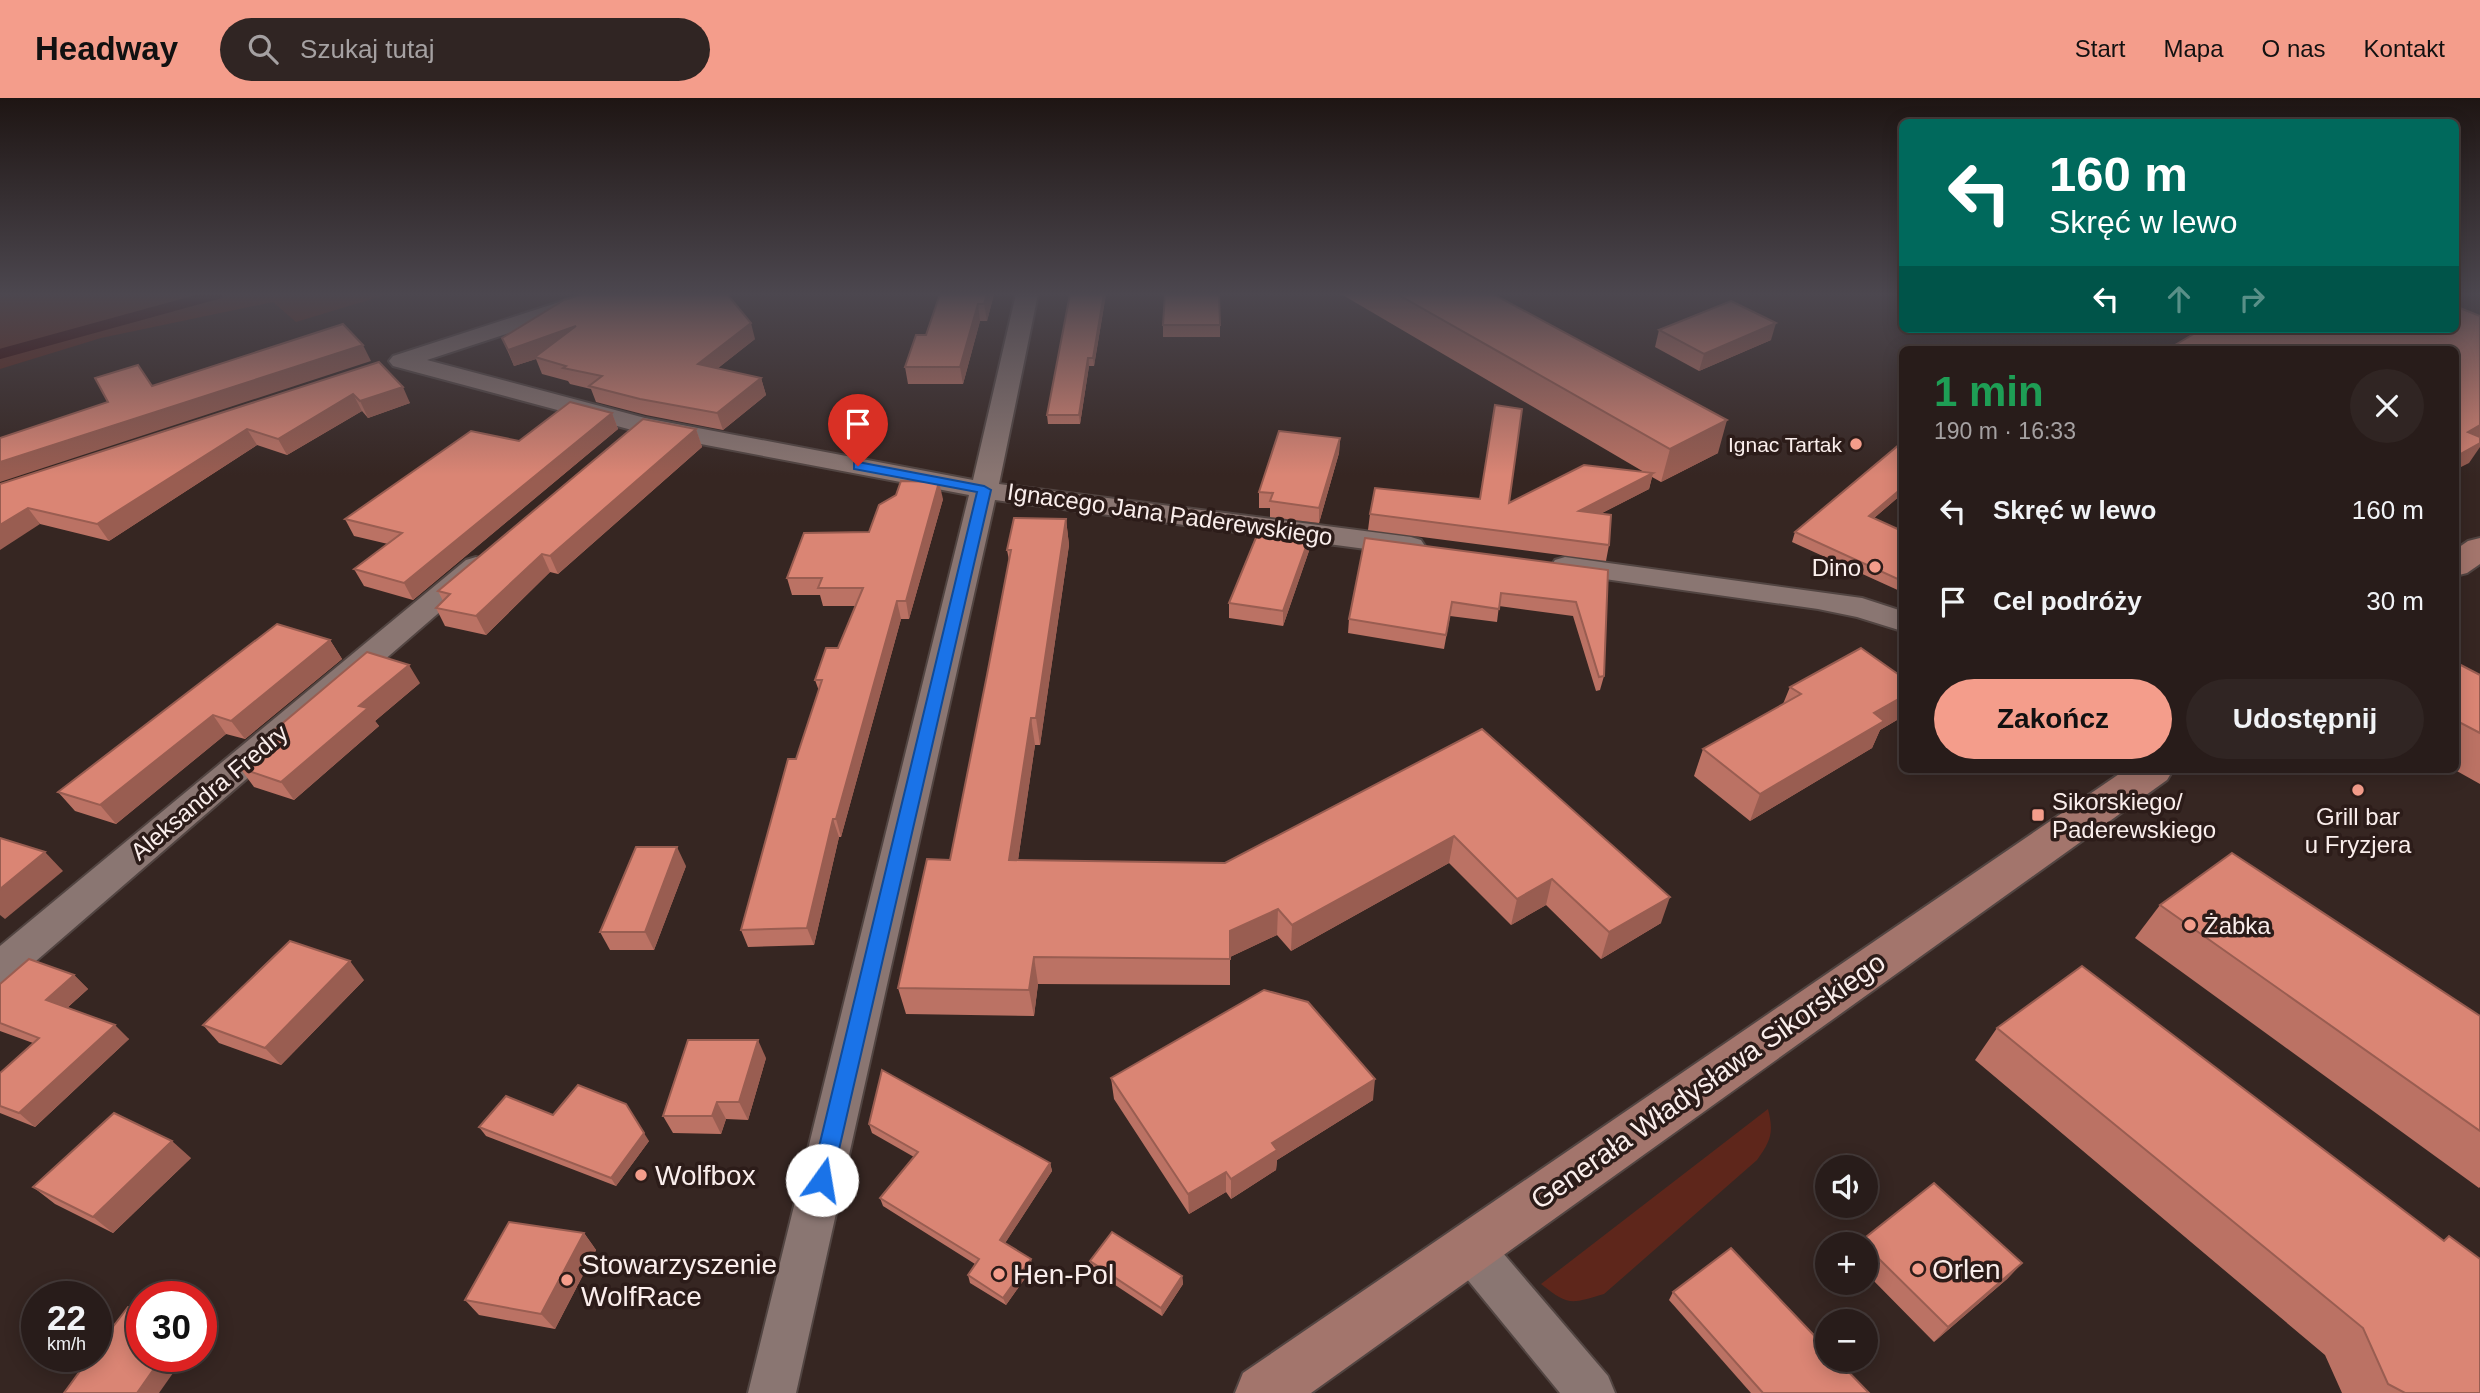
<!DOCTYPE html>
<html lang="pl">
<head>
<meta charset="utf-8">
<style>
  body { margin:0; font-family:Arial,sans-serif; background:#302523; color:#f1f3f6; height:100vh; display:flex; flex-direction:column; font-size:26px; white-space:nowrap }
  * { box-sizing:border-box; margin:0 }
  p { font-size:23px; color:#a5a1a2 }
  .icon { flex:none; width:38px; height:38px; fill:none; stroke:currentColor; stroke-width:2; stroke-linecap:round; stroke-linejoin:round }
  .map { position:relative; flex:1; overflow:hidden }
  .side { position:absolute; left:1899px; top:248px; width:560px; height:427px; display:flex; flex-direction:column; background:#281c1a; border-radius:10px; box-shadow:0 4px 18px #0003,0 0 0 2px #443a39 }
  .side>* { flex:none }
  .top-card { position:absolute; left:1899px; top:21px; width:560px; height:214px; border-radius:10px; box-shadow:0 4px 18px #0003,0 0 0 2px #443a39; background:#00695c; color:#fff; overflow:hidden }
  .buttons { position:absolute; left:1815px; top:1057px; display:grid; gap:14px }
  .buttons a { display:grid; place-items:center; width:63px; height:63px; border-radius:50%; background:#281c1a; box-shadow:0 4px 18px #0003,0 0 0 2px #443a39; font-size:35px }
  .speed { position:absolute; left:21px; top:1183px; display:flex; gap:14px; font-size:35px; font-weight:700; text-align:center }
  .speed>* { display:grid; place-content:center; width:91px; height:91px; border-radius:50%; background:#281c1a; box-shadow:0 4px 18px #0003,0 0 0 2px #443a39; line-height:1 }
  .speed small { font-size:18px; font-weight:400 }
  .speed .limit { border:10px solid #d22; background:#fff; color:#111 }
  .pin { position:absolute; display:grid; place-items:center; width:60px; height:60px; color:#fff; margin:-72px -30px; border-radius:50% 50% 50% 0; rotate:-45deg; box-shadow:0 0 7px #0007 }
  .pin .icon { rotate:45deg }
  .me { position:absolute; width:77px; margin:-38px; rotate:13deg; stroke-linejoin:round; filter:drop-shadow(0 0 5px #0008) }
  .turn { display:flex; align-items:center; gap:24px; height:147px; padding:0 35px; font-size:32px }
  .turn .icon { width:91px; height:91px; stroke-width:2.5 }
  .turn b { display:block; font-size:49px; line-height:60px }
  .lanes { display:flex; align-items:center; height:66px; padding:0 35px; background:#0003; justify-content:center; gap:35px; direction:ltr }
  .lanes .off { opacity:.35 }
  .round { display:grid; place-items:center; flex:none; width:74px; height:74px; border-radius:37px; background:#302523 }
  .summary { display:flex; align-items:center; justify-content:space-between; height:119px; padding:0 35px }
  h1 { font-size:42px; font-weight:700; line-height:52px; color:#1e9e55 }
  .cta { display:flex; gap:14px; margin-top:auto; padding:14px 35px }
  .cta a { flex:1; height:80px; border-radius:42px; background:#f49d8b; color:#111; font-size:28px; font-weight:700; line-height:80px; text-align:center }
  .cta a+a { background:#302523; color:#f1f3f6 }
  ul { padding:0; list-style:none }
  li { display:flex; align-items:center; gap:21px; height:91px; padding:0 35px }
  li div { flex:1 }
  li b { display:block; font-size:26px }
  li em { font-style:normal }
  header { display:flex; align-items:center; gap:42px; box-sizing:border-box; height:98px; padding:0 35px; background:#f49d8b; color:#111 }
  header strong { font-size:33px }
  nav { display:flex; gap:38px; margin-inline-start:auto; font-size:24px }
  .search { width:490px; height:63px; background:#302523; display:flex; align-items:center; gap:18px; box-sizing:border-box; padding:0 24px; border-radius:38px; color:#a5a1a2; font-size:26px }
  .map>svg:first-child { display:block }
</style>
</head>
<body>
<header>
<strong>Headway</strong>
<div class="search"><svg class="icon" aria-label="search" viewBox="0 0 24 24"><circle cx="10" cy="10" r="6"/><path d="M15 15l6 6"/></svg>Szukaj tutaj</div>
<nav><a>Start</a><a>Mapa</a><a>O nas</a><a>Kontakt</a></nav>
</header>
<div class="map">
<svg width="2480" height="1295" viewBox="0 0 2480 1295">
  <rect width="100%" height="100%" fill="#362622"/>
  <!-- green -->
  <g fill="#5e261b">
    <path d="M0 196H385V197L296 224 273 204 101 240 0 271Z"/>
    <path d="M1768 1011C1774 1035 1771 1042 1757 1062L1604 1196C1570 1206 1569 1208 1541 1186Z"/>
  </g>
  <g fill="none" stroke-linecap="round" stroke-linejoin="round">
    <!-- stream -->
    <path stroke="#320000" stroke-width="10" d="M0 256 218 196"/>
    <!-- minor casing -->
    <g stroke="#524542" stroke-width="4">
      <g id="minor">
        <path d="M584 196H616L613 201 427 262 645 320 973 382 1016 196H1038L999 386 1411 439 1421 442 1425 448 1421 454 1411 457 995 402 796 1295H748L969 397 643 335 393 268 389 263 393 258Z"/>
        <path d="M476 459 486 462 490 468 486 474 14 882 0 887V848L466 462Z"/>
        <path d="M1565 459 1862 500 1902 513V533L1857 519 1818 511 1555 474 1551 468 1555 462Z"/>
        <path d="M1469 1127 1485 1134 1608 1278 1615 1295H1560L1453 1164 1446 1149 1453 1134Z"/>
      </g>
    </g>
    <!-- secondary casing -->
    <g stroke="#524542" stroke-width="4">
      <g id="secondary">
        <path d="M2480 440V466L2467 475 2455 478V452L2468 443Z"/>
        <path d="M2125 672H2173L2167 682 1311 1295H1235L1243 1275Z"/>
      </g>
    </g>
    <!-- minor -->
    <use href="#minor" fill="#8a7672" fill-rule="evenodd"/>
    <!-- secondary -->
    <use href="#secondary" fill="#a3756c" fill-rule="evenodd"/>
  </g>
  <!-- wall -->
  <g fill="#bb7264">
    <path d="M940 196H994L987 223H980L963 286H908L905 269 926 237Z"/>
    <path d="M1106 196 1094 268H1089L1080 326H1048L1047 317Z"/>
    <path d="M1220 196V239H1163V227Z"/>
    <path d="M1341 196H1493L1718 355 1661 384 1652 379 1649 391 1600 416 1609 447 1606 463 1368 432 1370 416 1509 405 1644 374Z"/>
    <path d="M1659 232 1771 242 1699 273 1655 249Z"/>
    <path d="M502 240 755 241 718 270 761 280 766 297 723 332 646 317 596 304 591 291 570 286 568 283 542 276 536 261 514 268Z"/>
    <path d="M379 264 410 305 368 320 362 313 287 357 257 347 109 443 40 426 0 386Z"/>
    <path d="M612 315 618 331 413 502 364 488 354 471 388 446 354 438 345 421 519 343Z"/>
    <path d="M696 331 702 349 558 476 550 474 486 537 445 528 436 510 443 503 438 493Z"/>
    <path d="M1340 340 1339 355 1319 425 1270 419V410H1259V394Z"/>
    <path d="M1902 347V396L1874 420 1902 433V494L1792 444 1795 434Z"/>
    <path d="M943 401 909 521H901L841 739H839L814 847 748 849 741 832 819 593 815 582 838 550 856 508H823L820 497H792L787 480Z"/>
    <path d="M1066 421 1069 447 1040 647H1035L1018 762 1225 765 1482 631 1661 825 1601 861 1546 807 1511 827 1449 765 1291 853 1277 837 1230 859V887L1038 886 1034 918 906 916 898 890 950 762 987 577 1009 462 1007 452Z"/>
    <path d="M1312 432 1311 447 1283 528 1229 520V505Z"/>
    <path d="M1608 472 1604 578 1600 592 1596 593 1573 518 1499 508 1497 524 1450 518 1444 551 1348 535 1349 521Z"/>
    <path d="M330 542 342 561 245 641 226 636 116 726 75 713 58 694Z"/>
    <path d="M2455 564 2480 577V686L2455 672Z"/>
    <path d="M1902 579V619L1880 632 1872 650 1750 723 1694 678 1703 651 1783 606 1790 589Z"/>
    <path d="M420 585 375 623 379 628 294 702 254 689 240 670 275 641 271 635Z"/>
    <path d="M686 768 654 852H610L600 834Z"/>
    <path d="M2160 807 2480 918V1089L2479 1090 2135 840Z"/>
    <path d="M74 877 88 891 67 910 129 941 35 1029 0 1015V975L33 945 0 933V886Z"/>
    <path d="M364 882 281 967 219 945 203 927Z"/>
    <path d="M1997 930 2443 1143 2449 1138 2480 1295H2342L2325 1257 1975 962Z"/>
    <path d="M766 960 748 1022 726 1021 721 1036 673 1035 663 1018Z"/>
    <path d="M1111 980 1373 1002 1277 1062 1276 1072 1231 1101 1226 1094 1189 1116 1114 1001Z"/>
    <path d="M553 1017 649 1043 616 1088 486 1038 479 1029Z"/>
    <path d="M869 1026 1050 1065 1052 1073 1005 1145 1033 1169 1006 1207 970 1185 968 1177 975 1166 883 1108 880 1100 914 1059 872 1035Z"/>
    <path d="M191 1060 113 1135 55 1106 33 1089Z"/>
    <path d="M584 1135 596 1152 555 1231 479 1217 465 1202Z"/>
    <path d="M1861 1143 2022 1165 2007 1181 1934 1244 1866 1175V1146H1859Z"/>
    <path d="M1090 1163 1182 1178 1183 1186 1162 1218 1091 1171Z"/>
    <path d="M1673 1194 1869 1295H1751L1669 1202Z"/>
  </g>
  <!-- shaded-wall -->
  <g fill="#995d51">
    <path d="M987 196H994L987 223 984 206Z"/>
    <path d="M1104 196H1106L1094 268 1093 260Z"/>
    <path d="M978 206 980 223 963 286 960 269Z"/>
    <path d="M751 225 755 241 703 282 698 266Z"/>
    <path d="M1776 225 1771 242 1699 273 1704 256Z"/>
    <path d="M576 228 535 259 536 261 514 268 508 252Z"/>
    <path d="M363 247 371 263 0 384V364Z"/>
    <path d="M1088 260 1089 268 1080 326 1079 317Z"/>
    <path d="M761 280 766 297 723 332 717 315Z"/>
    <path d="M403 289 410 305 368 320 360 303Z"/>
    <path d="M353 296 362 313 287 357 278 341Z"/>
    <path d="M612 315 618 331 413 502 404 485Z"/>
    <path d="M1727 322 1718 355 1661 384 1670 351Z"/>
    <path d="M2480 327V341L2468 334Z"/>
    <path d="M247 331 257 347 109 443 97 426Z"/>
    <path d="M696 331 702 349 558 476 550 458Z"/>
    <path d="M1340 340 1339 355 1319 425V410Z"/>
    <path d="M2480 345V349L2469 365 2455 372V359Z"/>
    <path d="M1653 375 1649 391 1575 429 1579 413Z"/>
    <path d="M939 384 943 401 909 521 906 503Z"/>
    <path d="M1902 390V396L1866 427 1869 418Z"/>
    <path d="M28 410 40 426 0 452V427Z"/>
    <path d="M1066 421 1069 447 1040 647 1036 620Z"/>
    <path d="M1312 432 1311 447 1283 528V513Z"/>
    <path d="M542 456 550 474 486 537 476 518Z"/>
    <path d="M897 503 901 521 841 739 836 721Z"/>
    <path d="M330 542 342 561 245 641 231 623Z"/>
    <path d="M409 567 420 585 375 623 379 628 294 702 281 684 359 608Z"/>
    <path d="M1902 599V619L1880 632 1872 650 1750 723 1760 696 1874 615Z"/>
    <path d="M213 617 226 636 116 726 100 707Z"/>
    <path d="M1031 620 1035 647 1014 789 1009 762Z"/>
    <path d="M833 721 839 739 814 847 807 830Z"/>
    <path d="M1454 738 1449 765 1291 853 1292 827Z"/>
    <path d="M677 749 686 768 654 852 645 834Z"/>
    <path d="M45 754 63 773 5 821 0 817V791Z"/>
    <path d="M1552 781 1546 807 1511 827 1517 801Z"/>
    <path d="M1670 799 1661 825 1601 861 1609 834Z"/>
    <path d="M1278 811 1277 837 1230 859V887V833Z"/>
    <path d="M1034 859 1038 886 1034 918 1029 892Z"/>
    <path d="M350 863 364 882 281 967 265 950Z"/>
    <path d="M74 877 88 891 60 916 46 902Z"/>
    <path d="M115 927 129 941 35 1029 19 1015Z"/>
    <path d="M758 942 766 960 748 1022 739 1004Z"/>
    <path d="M1375 981 1373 1002 1277 1062 1276 1072 1231 1101V1081L1272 1045Z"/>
    <path d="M717 1004 726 1021 721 1036 712 1018Z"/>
    <path d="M644 1035 649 1043 616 1088 611 1080Z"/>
    <path d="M172 1043 191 1060 113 1135 93 1119Z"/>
    <path d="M1050 1065 1052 1073 1002 1150 1000 1142Z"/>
    <path d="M1226 1074V1094L1189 1116 1188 1096Z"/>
    <path d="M584 1135 596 1152 555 1231 541 1216Z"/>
    <path d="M1031 1161 1033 1169 1006 1207 1003 1200Z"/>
    <path d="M2022 1165 2007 1181 1934 1244 1948 1229Z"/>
    <path d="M1182 1178 1183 1186 1162 1218 1161 1210Z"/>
    <path d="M163 1258H185L159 1295H137Z"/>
  </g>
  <!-- building -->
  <g fill="#da8574" stroke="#995d51" stroke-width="2">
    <path d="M583 196H727L751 225 698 266 761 280 717 315 640 301 589 288 602 278 563 270 566 268 535 259 576 228 508 252 502 240 564 202Z"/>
    <path d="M940 196H987L984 206H978L960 269H905L916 237H926Z"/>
    <path d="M1070 196H1104L1093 260H1088L1079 317H1047Z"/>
    <path d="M1165 196H1219L1220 227H1163Z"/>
    <path d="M1397 196H1493L1727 322 1670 351Z"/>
    <path d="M1731 203 1776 225 1704 256 1659 232Z"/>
    <path d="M2455 208 2480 218V327L2468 334 2480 339V345L2455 359V252H2160L2167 249 2170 250 2202 231H2455Z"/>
    <path d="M343 226 363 247 0 364V340L108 304 95 280 138 267 152 288Z"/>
    <path d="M379 264 403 289 360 303 353 296 278 341 247 331 97 426 28 410 0 427V386Z"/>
    <path d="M570 304 612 315 404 485 354 471 402 435 345 421 471 333 519 343Z"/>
    <path d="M1495 307 1522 311 1509 405 1584 367 1653 375 1579 413 1611 417 1609 447 1370 416 1375 390 1480 401Z"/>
    <path d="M643 321 696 331 550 458 542 456 476 518 436 510 450 496 438 493Z"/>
    <path d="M1279 333 1340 340 1319 410 1270 403 1273 395 1259 394Z"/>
    <path d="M1900 346 1902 347V390L1869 418 1902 433V483L1795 434Z"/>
    <path d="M901 383 939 384 906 503H897L836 721H833L807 830 741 832 788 661H796L822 582H815L826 550H838L863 490H818L822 480H787L804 435 869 434 879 407 896 397Z"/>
    <path d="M1014 420 1066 421 1036 620H1031L1009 762 1225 765 1482 631 1670 799 1609 834 1552 781 1517 801 1454 738 1292 827 1278 811 1230 833V861L1034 859 1029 892 898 890 927 761 950 762 987 577 1011 452H1007Z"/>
    <path d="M1262 425 1312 432 1283 513 1229 505Z"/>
    <path d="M1365 440 1608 472 1604 578 1599 579 1576 504 1501 495 1499 511 1452 504 1446 537 1349 521Z"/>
    <path d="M277 526 330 542 231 623 213 617 100 707 58 694Z"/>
    <path d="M1861 550 1902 579V599L1874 615 1884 623 1760 696 1703 651 1801 596 1790 589Z"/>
    <path d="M367 554 409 567 359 608 368 610 281 684 240 670 280 637 271 635Z"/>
    <path d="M2455 564 2480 577V635L2455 622Z"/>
    <path d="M0 740 45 754 0 791Z"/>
    <path d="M636 749H677L645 834H600Z"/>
    <path d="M2232 755 2480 918V1033L2160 807Z"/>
    <path d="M290 843 350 863 265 950 203 927Z"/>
    <path d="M29 861 74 877 46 902 115 927 19 1015 0 1008V975L39 940 0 925V886Z"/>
    <path d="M2082 868 2444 1143 2449 1138 2480 1161V1295H2405L2388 1286 2363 1230 1997 930Z"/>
    <path d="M1264 892 1308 904 1375 981 1272 1045 1277 1052 1231 1081 1226 1074 1188 1096 1111 980Z"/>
    <path d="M688 942H758L739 1004H717L712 1018H663Z"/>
    <path d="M882 972 1050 1065 1000 1142 1031 1161 1003 1200 968 1177 979 1161 880 1100 918 1054 869 1026Z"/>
    <path d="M578 987 626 1006 644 1035 611 1080 479 1029 506 998 553 1017Z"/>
    <path d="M114 1015 172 1043 93 1119 33 1089Z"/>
    <path d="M1934 1085 2022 1165 1948 1229 1866 1148V1146L1861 1143Z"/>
    <path d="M509 1124 584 1135 541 1216 465 1202Z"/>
    <path d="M1112 1134 1182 1178 1161 1210 1090 1163Z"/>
    <path d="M1731 1150 1827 1251V1262H1837L1869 1295H1763L1673 1194Z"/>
    <path d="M128 1209 142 1212V1258H163L137 1295H64L91 1258H96V1251Z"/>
  </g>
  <!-- sky -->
  <linearGradient id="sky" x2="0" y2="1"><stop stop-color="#1e1513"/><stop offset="0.52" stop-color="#4c474f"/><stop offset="1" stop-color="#4c474f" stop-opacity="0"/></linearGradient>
  <rect width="2480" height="377" fill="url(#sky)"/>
  <!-- route -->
  <path fill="#1a73e8" stroke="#114b97" stroke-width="2" d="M858 364 984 388 991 392 832 1082 829 1089 822 1092 814 1089 811 1082 977 394 854 371V365Z"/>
  <!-- markers -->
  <g fill="#f49d8b" stroke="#2c1c19" stroke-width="2.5">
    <circle cx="1856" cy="346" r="7"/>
    <circle cx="1875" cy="469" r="7"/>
    <circle cx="2358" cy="692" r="7"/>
    <rect x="2031" y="710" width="14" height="14" rx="3.5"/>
    <circle cx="2190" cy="827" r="7"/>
    <circle cx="641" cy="1077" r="7"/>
    <circle cx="1918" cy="1171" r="7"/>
    <circle cx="999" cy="1176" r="7"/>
    <circle cx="567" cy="1182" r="7"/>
  </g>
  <g text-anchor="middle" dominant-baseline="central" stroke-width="7" stroke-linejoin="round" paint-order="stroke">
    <!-- far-poi labels -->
    <g font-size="21" fill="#faeeec" stroke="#2c1c19" text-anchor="end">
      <text x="1842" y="346">Ignac Tartak</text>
    </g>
    <!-- street labels -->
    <g font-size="24" fill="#faeeec" stroke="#2c1c19">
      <text transform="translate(1170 416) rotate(8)">Ignacego Jana Paderewskiego</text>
      <text transform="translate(209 694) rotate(-40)">Aleksandra Fredry</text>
    </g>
    <!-- poi labels -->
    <g font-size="24" fill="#faeeec" stroke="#2c1c19" text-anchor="start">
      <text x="1861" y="469" text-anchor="end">Dino</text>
      <text x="2052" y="703">Sikorskiego/<tspan x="2052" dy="28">Paderewskiego</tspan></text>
      <text x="2358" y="718" text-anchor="middle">Grill bar<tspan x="2358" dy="28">u Fryzjera</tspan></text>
      <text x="2204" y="827">Żabka</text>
    </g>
    <!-- near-street labels -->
    <g font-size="28" fill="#faeeec" stroke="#2c1c19">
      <text transform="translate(1708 983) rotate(-35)">Generała Władysława Sikorskiego</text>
    </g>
    <!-- near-poi labels -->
    <g font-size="28" fill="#faeeec" stroke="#2c1c19" text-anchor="start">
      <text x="655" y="1077">Wolfbox</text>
      <text x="581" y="1166">Stowarzyszenie<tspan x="581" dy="32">WolfRace</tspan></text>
      <text x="1932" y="1171">Orlen</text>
      <text x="1013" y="1176">Hen-Pol</text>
    </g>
  </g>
</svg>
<div class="buttons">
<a><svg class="icon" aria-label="sound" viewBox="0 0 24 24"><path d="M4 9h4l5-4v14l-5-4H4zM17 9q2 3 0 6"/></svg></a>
<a>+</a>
<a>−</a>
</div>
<div class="speed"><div>22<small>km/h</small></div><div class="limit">30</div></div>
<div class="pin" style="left:858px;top:368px;background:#d93025"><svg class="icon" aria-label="arrive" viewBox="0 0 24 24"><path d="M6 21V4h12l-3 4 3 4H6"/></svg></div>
<svg class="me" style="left:822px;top:1082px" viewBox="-20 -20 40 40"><circle r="19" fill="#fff"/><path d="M0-13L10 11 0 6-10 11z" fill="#1a73e8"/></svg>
<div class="top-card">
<div class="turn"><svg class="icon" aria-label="left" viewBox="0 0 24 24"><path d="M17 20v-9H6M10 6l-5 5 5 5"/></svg><div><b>160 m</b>Skręć w lewo</div></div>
<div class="lanes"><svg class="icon" aria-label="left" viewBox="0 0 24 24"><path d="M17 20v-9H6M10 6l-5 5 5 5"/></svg><svg class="icon off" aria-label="ahead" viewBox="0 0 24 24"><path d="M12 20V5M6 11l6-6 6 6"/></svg><svg class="icon off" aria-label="right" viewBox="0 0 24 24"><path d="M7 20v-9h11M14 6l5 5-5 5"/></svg></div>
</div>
<section class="side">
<div class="summary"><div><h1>1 min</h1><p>190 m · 16:33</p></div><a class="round"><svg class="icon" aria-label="close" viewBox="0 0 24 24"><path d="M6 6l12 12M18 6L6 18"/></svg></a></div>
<ul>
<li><svg class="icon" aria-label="left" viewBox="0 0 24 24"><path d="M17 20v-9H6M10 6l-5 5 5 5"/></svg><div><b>Skręć w lewo</b></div><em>160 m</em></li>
<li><svg class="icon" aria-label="arrive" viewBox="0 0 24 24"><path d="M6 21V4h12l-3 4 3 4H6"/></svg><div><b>Cel podróży</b></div><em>30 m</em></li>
</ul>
<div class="cta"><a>Zakończ</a><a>Udostępnij</a></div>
</section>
</div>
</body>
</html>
